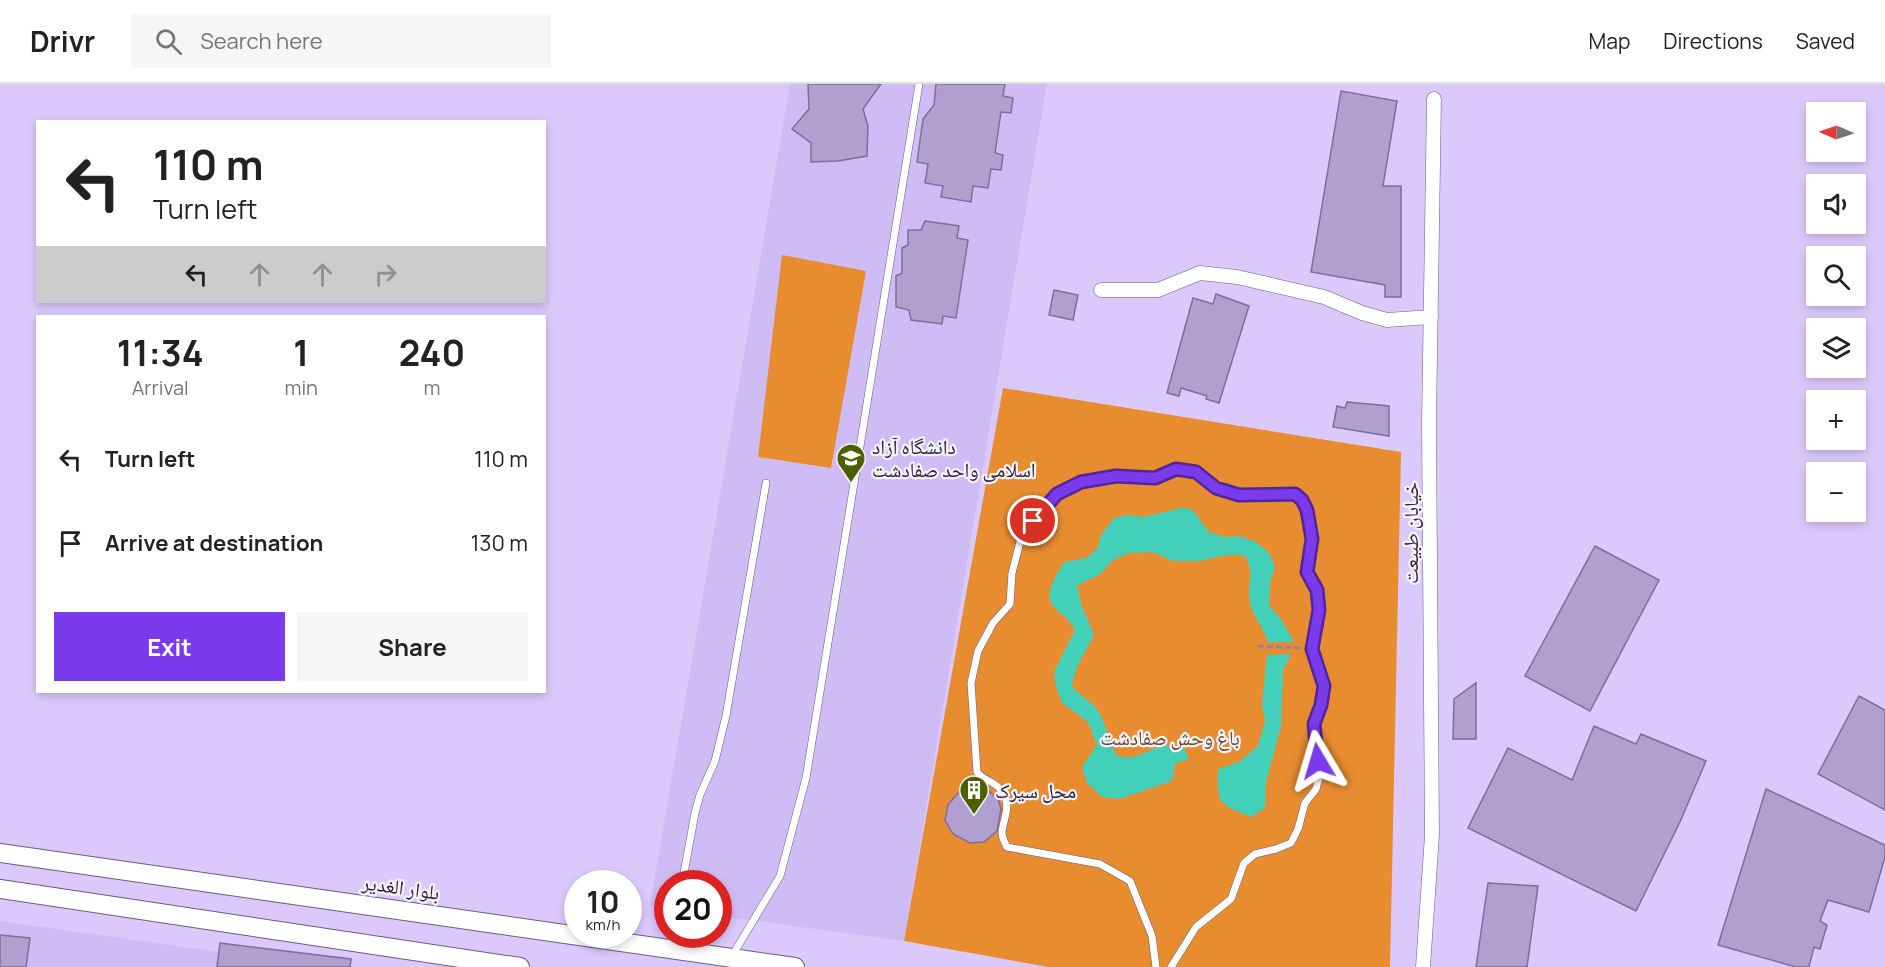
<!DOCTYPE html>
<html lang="en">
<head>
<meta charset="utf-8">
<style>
  body { margin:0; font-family:Manrope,"Noto Naskh Arabic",sans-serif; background:#f6f6f6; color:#222; height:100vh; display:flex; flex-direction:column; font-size:22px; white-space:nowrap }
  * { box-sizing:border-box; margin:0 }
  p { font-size:20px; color:#767676 }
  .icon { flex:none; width:33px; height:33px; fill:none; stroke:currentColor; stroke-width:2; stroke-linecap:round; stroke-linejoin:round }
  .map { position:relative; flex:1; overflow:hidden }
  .sheet { position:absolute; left:36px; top:231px; width:510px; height:378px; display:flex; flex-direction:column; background:#fff; border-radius:0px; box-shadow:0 3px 9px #0003 }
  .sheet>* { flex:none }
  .hud { position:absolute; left:36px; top:36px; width:510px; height:183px; border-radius:0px; box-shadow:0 3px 9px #0003; background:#fff; color:#222; overflow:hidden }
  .needle { width:39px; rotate:272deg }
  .tools { position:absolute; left:1806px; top:18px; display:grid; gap:12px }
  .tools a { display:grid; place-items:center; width:60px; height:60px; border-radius:0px; background:#fff; box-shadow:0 3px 9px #0003; font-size:30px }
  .speed { position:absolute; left:564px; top:786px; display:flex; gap:12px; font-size:30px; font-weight:700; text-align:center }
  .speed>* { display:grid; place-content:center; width:78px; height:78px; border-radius:50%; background:#fff; box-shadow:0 3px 9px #0003; line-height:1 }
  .speed small { font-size:15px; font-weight:400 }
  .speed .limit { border:9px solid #d22; background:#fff; color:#111 }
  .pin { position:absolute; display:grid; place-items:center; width:51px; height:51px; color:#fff; margin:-26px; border:3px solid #fff; border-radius:50%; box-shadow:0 2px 6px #0007 }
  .me { position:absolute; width:66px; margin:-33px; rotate:353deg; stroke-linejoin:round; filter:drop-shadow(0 0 4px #0008) }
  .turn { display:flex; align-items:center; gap:21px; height:126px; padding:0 18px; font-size:27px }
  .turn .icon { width:78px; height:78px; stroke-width:2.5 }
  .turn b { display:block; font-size:42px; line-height:51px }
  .lanes { display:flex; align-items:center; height:57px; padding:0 18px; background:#0003; justify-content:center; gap:30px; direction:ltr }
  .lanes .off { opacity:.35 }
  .eta { display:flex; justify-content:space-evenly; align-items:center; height:102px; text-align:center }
  .eta b { font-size:36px; font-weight:700; line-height:42px }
  .action { display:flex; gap:12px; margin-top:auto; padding:12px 18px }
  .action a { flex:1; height:69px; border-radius:0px; background:#7c3aed; color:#fff; font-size:24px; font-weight:700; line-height:69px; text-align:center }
  .action a+a { background:#f6f6f6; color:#222 }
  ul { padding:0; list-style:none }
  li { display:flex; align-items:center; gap:18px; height:84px; padding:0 18px }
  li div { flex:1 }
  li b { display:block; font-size:22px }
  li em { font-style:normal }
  header { display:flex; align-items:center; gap:36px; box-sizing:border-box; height:84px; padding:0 30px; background:#fff; border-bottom:2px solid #e0e0e0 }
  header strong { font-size:28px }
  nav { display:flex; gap:33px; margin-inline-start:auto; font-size:21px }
  .search { width:420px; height:54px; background:#f6f6f6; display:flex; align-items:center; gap:15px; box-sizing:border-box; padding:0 21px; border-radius:0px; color:#767676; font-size:22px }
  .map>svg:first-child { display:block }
</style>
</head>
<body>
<header>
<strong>Drivr</strong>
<div class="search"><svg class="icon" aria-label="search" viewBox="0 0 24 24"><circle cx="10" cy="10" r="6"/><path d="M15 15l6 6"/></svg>Search here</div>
<nav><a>Map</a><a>Directions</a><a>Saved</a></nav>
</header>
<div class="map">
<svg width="1885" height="883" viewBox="0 0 1885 883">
  <rect width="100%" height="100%" fill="#dbc9fc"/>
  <!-- built -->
  <g fill="#d0bcf4">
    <path d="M790 0H1047L904 857 719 832 718 800H668L667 824 650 822Z"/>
    <path d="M0 837 327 883H0Z"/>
  </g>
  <!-- green -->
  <g fill="#e88c30">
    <path d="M782 171 866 187 831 384 758 373Z"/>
    <path d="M1003 304 1401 368 1390 883H1048L904 857Z"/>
  </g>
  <!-- water -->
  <g fill="#43d0bb">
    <path d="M1180 424 1192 425 1209 448 1225 453 1239 452 1256 458 1269 469 1275 483 1270 499 1269 521 1281 535 1294 558H1268C1263 542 1251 531 1249 513 1248 495 1255 488 1244 471H1227L1199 477H1173L1152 468 1129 469 1113 476 1099 491 1077 501 1081 520 1094 551C1086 568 1074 583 1072 602 1079 611 1089 616 1096 624 1107 638 1108 658 1117 672 1139 677 1148 664 1164 662 1170 661 1178 663 1184 664L1189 675 1175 679 1172 697 1119 715 1102 713 1087 699 1082 683 1097 661 1088 638 1062 619 1056 603 1054 588 1075 546C1070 536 1064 532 1056 525 1041 512 1056 492 1064 478L1086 474 1097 465 1101 451 1114 434 1127 431 1144 433Z"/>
    <path d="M1291 570 1283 586 1281 642 1266 698 1265 724 1251 733C1219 719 1217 722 1218 685L1239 678 1258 662 1265 637 1262 620 1267 571Z"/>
  </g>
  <!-- building -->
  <g fill="#b19fd0" stroke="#7e6e9b" stroke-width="1.5">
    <path d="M808 0H881L863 25 868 42 867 72 838 77 811 78V59L792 45 809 25Z"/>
    <path d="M936 0H1005L1003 12 1013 14 1011 29 1001 28 995 69 1003 71 1001 86 991 85 988 104 973 102 971 118 941 113 943 102 925 99 928 80 917 78 923 35 934 21Z"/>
    <path d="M1341 7 1397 17 1383 102H1401V213H1385V201L1311 188Z"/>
    <path d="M925 137 959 142 957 154 968 156 956 234 943 232 942 240 911 236 909 226 896 223V192L902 189V164L908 161V146H921Z"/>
    <path d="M1054 206 1078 211 1073 236 1049 231Z"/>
    <path d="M1216 210 1249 222 1219 319 1206 315 1207 312 1181 304 1179 312 1167 309 1193 214 1213 220Z"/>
    <path d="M1347 318 1389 322V352L1333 343 1337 322 1345 324Z"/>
    <path d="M1595 462 1659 496 1590 627 1525 592Z"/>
    <path d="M1476 599V655H1453L1454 615Z"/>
    <path d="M1859 612 1885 626V726L1818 690Z"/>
    <path d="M1594 642 1636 660 1641 650 1706 677 1680 738 1636 827 1468 744 1508 664 1572 696Z"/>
    <path d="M973 704 986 705 998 715 1001 725 997 747 984 758 970 759 953 750 945 736 948 721 957 710Z"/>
    <path d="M1766 705 1885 761V773L1869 828 1828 816 1820 837 1827 841 1820 865 1814 863 1809 883H1796L1718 861Z"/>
    <path d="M1488 799 1538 802 1527 883H1476Z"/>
    <path d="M0 851 30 854 26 883H0Z"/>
    <path d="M220 859 351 875 350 883H217Z"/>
  </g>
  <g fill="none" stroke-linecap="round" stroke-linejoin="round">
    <!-- service casing -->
    <g stroke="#6a5a86" stroke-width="8">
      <g id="service">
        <path d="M682 800 695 729 700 711 715 677 726 632 766 399"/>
        <path d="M732 872 780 792 806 694 919 0"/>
        <path d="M1156 883 1152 852 1130 797 1100 780 1007 763C1005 759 1002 754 1002 749 1003 733 1014 721 999 704 993 697 983 696 977 688L971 599 978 567 993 539 1010 520 1012 489 1022 450 1057 410 1081 398 1116 392 1155 395 1177 385 1195 388 1216 404 1239 411 1295 410 1302 416 1307 426 1312 455 1307 488 1317 506 1319 526 1312 565 1324 602 1321 621 1314 640 1315 664 1320 690 1316 705 1305 719 1298 745 1291 759 1276 765 1255 770 1244 779 1231 815 1196 843 1171 883"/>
      </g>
    </g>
    <!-- minor casing -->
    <g stroke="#6a5a86" stroke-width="15">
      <g id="minor">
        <path d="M1101 206H1158L1200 189 1237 193 1324 213 1362 229 1387 236 1431 233"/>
        <path d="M1423 883 1432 751 1429 339 1434 15"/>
      </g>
    </g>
    <!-- tertiary casing -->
    <g stroke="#6a5a86" stroke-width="20">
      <g id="tertiary">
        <path d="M0 769 795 883"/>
        <path d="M0 805 520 883"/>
      </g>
    </g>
    <!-- path -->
    <path stroke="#9083a8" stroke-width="3" stroke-dasharray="6 3" stroke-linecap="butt" d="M1258 562 1301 564"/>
    <!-- service -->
    <use href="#service" stroke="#fff" stroke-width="7"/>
    <!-- minor -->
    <use href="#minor" stroke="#fff" stroke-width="14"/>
    <!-- tertiary -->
    <use href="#tertiary" stroke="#fff" stroke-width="18"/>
  </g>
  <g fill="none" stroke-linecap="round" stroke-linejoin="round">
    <!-- route casing -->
    <g stroke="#51269a" stroke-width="15">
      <path id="route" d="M1033 437 1057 410 1081 398 1116 392 1155 394 1176 385 1196 388 1216 404 1239 411 1295 410 1302 416 1307 426 1312 455 1307 488 1317 506 1319 526 1312 565 1324 602 1321 621 1314 640 1318 677"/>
    </g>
    <!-- route -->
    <use href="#route" stroke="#7c3aed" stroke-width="10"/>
  </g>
  <!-- icons -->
  <defs>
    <g id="university-pin" transform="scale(1.5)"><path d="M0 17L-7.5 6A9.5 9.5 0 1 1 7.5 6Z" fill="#4e5f02" stroke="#f6f2fd"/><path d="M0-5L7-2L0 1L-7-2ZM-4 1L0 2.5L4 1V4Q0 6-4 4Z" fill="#fff"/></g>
    <g id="building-pin" transform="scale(1.5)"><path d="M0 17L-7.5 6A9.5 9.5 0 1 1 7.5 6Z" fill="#4e5f02" stroke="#f6f2fd"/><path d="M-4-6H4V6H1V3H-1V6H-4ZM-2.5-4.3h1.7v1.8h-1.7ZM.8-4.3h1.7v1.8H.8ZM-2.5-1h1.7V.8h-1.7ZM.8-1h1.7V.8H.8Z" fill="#fff"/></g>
  </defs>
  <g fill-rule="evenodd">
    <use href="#university-pin" x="851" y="374"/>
    <use href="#building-pin" x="974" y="706"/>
  </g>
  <g text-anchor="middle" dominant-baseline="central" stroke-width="4.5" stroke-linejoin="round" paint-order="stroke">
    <!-- poi labels -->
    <g font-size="20" fill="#292235" stroke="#f6f2fd" text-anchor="start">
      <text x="872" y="362">دانشگاه آزاد<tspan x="872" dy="23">اسلامی واحد صفادشت</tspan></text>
      <text x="995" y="706">محل سیرک</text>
    </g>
    <!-- street labels -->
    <g font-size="20" fill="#292235" stroke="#f6f2fd">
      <text transform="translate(1410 449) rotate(-90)">خیابان طبیعت</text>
      <text transform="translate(401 803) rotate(8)">بلوار الغدیر</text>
    </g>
    <!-- park labels -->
    <g font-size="20" fill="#6c4521" stroke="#f6f2fd">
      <text x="1170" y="653">باغ وحش صفادشت</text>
    </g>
  </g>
</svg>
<div class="tools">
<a><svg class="needle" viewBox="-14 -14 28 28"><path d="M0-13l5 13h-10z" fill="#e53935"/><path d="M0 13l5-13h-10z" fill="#767676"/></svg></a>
<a><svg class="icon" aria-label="sound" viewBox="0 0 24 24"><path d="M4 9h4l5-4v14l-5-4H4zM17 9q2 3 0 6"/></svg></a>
<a><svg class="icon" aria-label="search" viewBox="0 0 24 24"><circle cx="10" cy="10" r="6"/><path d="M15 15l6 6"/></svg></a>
<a><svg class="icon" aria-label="layers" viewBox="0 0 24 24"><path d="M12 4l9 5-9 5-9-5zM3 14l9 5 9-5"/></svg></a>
<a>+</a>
<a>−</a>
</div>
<div class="speed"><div>10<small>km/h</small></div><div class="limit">20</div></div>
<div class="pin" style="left:1033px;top:437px;background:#d93025"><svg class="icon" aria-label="arrive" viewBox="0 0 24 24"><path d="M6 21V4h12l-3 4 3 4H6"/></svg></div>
<svg class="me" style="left:1318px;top:677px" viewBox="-20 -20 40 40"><path d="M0-17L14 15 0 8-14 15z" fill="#7c3aed" stroke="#fff" stroke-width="4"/></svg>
<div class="hud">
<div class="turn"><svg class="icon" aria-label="left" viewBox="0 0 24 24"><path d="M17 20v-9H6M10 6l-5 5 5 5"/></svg><div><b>110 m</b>Turn left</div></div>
<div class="lanes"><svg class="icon" aria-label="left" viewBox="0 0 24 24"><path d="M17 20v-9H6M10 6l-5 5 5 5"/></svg><svg class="icon off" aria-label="ahead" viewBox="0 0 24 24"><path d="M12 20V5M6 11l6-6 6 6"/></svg><svg class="icon off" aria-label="ahead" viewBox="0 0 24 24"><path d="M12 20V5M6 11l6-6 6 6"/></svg><svg class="icon off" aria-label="right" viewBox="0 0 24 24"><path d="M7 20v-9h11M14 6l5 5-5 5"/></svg></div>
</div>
<section class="sheet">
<div class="eta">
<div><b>11:34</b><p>Arrival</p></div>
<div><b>1</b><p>min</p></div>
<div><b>240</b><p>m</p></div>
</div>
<ul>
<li><svg class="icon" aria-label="left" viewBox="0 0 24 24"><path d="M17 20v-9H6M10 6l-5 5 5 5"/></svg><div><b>Turn left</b></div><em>110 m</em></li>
<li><svg class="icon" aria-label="arrive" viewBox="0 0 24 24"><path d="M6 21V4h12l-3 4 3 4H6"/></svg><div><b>Arrive at destination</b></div><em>130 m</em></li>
</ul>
<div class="action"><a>Exit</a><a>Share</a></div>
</section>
</div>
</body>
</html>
